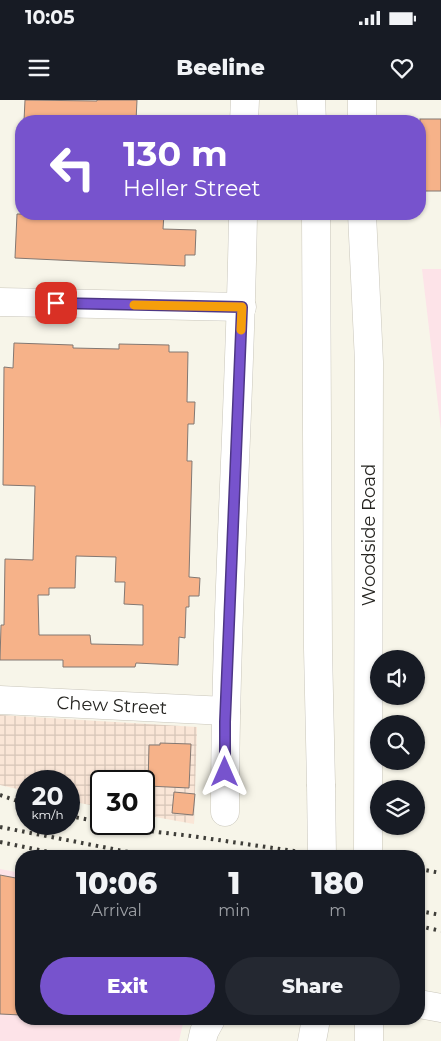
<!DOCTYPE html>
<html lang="en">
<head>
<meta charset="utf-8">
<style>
  body { margin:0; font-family:Montserrat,sans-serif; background:#242831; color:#f1f3f6; height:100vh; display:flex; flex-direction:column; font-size:19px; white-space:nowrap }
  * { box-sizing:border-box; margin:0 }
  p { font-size:16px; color:#9ea1a6 }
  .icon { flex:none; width:28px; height:28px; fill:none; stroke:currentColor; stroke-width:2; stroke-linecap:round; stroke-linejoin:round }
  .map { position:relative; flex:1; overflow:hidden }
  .drawer { position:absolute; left:15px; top:750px; width:410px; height:175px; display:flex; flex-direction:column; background:#171b24; border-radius:20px; box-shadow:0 1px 4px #0004 }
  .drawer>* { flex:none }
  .guide { position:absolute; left:15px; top:15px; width:411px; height:105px; border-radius:20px; box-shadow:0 1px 4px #0004; background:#7753cd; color:#fff; overflow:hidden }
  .controls { position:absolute; left:370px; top:550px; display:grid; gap:10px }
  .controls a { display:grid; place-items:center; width:55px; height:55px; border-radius:50%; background:#171b24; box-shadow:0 1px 4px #0004; font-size:25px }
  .speed { position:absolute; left:15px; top:670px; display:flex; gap:10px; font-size:25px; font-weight:700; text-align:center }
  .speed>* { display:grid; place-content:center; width:65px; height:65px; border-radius:50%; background:#171b24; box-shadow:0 1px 4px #0004; line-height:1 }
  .speed small { font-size:12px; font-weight:400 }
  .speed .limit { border:2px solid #111; border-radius:8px; background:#fff; color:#111 }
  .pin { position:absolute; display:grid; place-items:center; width:42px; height:42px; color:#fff; margin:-21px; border-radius:10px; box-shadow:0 2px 8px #0006 }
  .me { position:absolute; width:55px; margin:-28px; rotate:0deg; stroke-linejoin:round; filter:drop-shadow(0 0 4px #0008) }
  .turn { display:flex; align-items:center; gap:18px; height:105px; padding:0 25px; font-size:22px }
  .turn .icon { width:65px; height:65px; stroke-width:2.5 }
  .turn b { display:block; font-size:35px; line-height:42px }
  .eta { display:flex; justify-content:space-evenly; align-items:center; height:85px; text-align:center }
  .eta b { font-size:30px; font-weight:800; line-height:35px }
  .action { display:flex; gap:10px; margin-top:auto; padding:10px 25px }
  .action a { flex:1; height:58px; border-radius:30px; background:#7753cd; color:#fff; font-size:20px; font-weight:800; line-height:58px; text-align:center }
  .action a+a { background:#242831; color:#f1f3f6 }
  .status { display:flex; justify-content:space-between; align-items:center; height:35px; padding:0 25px; background:#171b24; direction:ltr }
  .status svg { height:14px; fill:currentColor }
  header { display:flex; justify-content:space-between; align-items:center; height:65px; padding:0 25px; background:#171b24; font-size:22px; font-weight:800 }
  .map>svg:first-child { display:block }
</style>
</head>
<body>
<div class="status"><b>10:05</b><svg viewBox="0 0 49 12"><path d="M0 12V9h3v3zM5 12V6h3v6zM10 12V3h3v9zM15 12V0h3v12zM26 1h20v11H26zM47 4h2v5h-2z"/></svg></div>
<header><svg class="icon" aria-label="menu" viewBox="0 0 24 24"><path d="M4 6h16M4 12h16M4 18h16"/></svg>Beeline<svg class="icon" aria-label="heart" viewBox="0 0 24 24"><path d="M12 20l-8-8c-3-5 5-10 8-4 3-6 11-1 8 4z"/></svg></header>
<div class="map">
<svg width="441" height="941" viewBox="0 0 441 941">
  <defs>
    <pattern id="industrial-grid" width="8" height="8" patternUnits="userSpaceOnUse" patternTransform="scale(1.25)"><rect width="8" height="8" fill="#fae6d7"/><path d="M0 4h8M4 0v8" fill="none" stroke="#d6c5b8"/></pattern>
  </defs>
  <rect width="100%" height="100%" fill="#f7f5e9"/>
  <!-- commercial -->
  <g fill="#fde3e8">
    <path d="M422 169H441V330Z"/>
    <path d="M0 769 21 773V919H184L179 941H0Z"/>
  </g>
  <!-- industrial -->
  <path fill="url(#industrial-grid)" d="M0 615 197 627 194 724 144 715V681H101V707L69 701V681H26V691L0 685Z"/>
  <!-- building -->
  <g fill="#f6b289" stroke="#837872" fill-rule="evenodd">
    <path d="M25 0 97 1V0H137L136 21H24Z"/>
    <rect x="420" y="19" width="21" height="72"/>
    <path d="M17 114H164L163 129 196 130 195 155H185V166L15 158Z"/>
    <path d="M14 243 73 245V248L119 249V244L169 245V252H188L187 302H195L194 324H188L187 361H192L189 477 200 478 199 496H189V507H186L185 538 179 537 178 565 136 563 135 567H63V560H0L1 525H4L5 459 33 460 35 386 3 385 4 267 13 268ZM76 456 116 457 115 482H125L124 504 143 505V545L91 544 90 535H39L38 495H49V488H75Z"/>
    <path d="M160 643 191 644 189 688 148 686 149 645H160Z"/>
    <path d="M174 692 195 694 193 715 172 713Z"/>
    <path d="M0 775 21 779V915L0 914Z"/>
  </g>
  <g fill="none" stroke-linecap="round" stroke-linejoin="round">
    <!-- street casing -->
    <g stroke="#c9c6bb" stroke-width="29">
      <g id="street">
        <path d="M244 21 245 0"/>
        <path d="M0 202 242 207"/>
        <path id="s1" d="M0 600 226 611"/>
        <path d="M225 712C225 513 240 313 243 114"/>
        <path d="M419 904 441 908"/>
        <path d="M202 941 204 932 211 919"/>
      </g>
    </g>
    <!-- highway casing -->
    <g stroke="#c9c6bb" stroke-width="29">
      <g id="highway">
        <path d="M311 0 312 21"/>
        <path d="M362 21V0"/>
        <path d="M316 114 318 549 321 684"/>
        <path d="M362 114 369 262 368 756"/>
        <path d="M369 919V941"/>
        <path d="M312 941 316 919"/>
      </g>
    </g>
    <!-- street -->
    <use href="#street" stroke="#fff" stroke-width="28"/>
    <!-- highway -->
    <use href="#highway" stroke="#fff" stroke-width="28"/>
    <!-- rail -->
    <g stroke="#3f3e39" stroke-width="4" stroke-dasharray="2.5 5" stroke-linecap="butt">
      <path d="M0 695 26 704"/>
      <path d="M69 716 101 722"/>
      <path d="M107 724 132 729 191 736 328 756"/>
      <path d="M0 727 149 756"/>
      <path d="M0 742 69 756"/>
      <path d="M419 769 441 773"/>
      <path d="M419 811 441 815"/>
      <path d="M419 826 441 831"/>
    </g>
    <!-- highway-bridge casing -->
    <g stroke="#c9c6bb" stroke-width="29" stroke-linecap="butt">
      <path id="highway-bridge" d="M321 684 322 756"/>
    </g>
    <!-- highway-bridge -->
    <use href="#highway-bridge" stroke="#fff" stroke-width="28"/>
  </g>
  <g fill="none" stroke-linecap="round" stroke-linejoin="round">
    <!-- route casing -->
    <g stroke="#4d3685" stroke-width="12">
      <path id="route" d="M56 203 242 207 225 622V672"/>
    </g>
    <!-- route -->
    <use href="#route" stroke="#7753cd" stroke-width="9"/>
    <!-- slow -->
    <path stroke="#f59e0b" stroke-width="9" d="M134 205 242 207 241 230"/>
  </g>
  <g text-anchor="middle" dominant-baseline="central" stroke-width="4" stroke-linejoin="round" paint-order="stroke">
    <!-- street labels -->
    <g font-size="18" fill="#252420" stroke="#fff">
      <text transform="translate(369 435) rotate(-90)">Woodside Road</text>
      <text stroke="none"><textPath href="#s1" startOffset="112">Chew Street</textPath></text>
    </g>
  </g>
</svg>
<div class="controls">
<a><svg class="icon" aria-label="sound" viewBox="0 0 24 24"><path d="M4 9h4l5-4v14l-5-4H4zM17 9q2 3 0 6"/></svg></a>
<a><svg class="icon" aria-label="search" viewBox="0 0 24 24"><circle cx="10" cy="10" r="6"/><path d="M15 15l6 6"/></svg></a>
<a><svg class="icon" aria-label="layers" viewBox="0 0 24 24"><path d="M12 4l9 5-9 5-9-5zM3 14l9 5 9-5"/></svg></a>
</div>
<div class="speed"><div>20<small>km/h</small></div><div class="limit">30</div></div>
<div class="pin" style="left:56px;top:203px;background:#d93025"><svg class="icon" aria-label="arrive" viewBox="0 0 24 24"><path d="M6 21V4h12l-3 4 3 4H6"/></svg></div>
<svg class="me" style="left:225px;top:672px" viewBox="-20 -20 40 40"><path d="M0-17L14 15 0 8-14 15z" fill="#7753cd" stroke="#fff" stroke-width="4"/></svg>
<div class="guide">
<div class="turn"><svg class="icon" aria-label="left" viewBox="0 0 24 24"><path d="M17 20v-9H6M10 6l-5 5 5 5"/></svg><div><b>130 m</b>Heller Street</div></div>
</div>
<section class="drawer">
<div class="eta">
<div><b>10:06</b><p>Arrival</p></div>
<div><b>1</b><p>min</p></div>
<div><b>180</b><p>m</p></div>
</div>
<div class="action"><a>Exit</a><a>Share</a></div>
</section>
</div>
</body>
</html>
